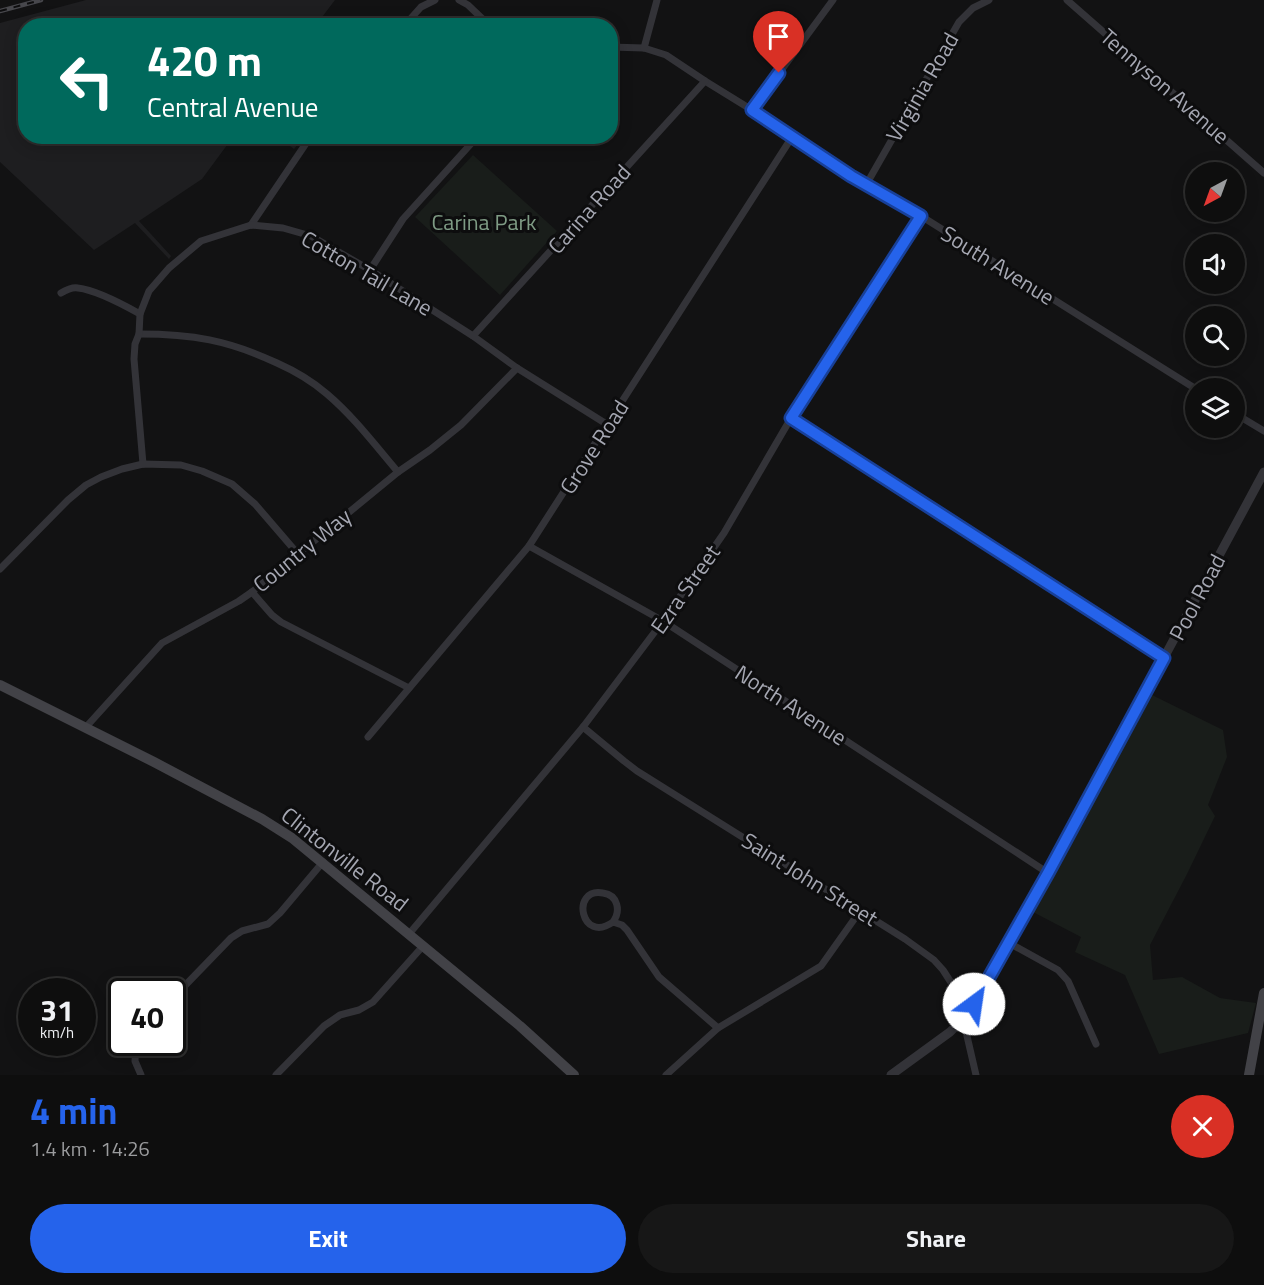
<!DOCTYPE html>
<html lang="en">
<head>
<meta charset="utf-8">
<style>
  body { margin:0; font-family:"Titillium Web",sans-serif; background:#171717; color:#f1f3f6; height:100vh; display:flex; flex-direction:column; font-size:22px; white-space:nowrap }
  * { box-sizing:border-box; margin:0 }
  p { font-size:20px; color:#9b9c9e }
  .icon { flex:none; width:33px; height:33px; fill:none; stroke:currentColor; stroke-width:2; stroke-linecap:round; stroke-linejoin:round }
  .map { position:relative; height:1075px; overflow:hidden }
  .side { display:flex; flex-direction:column; background:#0e0e0e; flex:1 }
  .side>* { flex:none }
  .guide { position:absolute; left:18px; top:18px; width:600px; height:126px; border-radius:24px; box-shadow:0 3px 15px #0003,0 0 0 2px #2e2e2e; background:#00695c; color:#fff; overflow:hidden }
  .needle { width:39px; rotate:221deg }
  .buttons { position:absolute; left:1185px; top:162px; display:grid; gap:12px }
  .buttons a { display:grid; place-items:center; width:60px; height:60px; border-radius:50%; background:#0e0e0e; box-shadow:0 3px 15px #0003,0 0 0 2px #2e2e2e; font-size:30px }
  .speed { position:absolute; left:18px; top:978px; display:flex; gap:12px; font-size:30px; font-weight:700; text-align:center }
  .speed>* { display:grid; place-content:center; width:78px; height:78px; border-radius:50%; background:#0e0e0e; box-shadow:0 3px 15px #0003,0 0 0 2px #2e2e2e; line-height:1 }
  .speed small { font-size:15px; font-weight:400 }
  .speed .limit { border:3px solid #111; border-radius:9px; background:#fff; color:#111 }
  .pin { position:absolute; display:grid; place-items:center; width:51px; height:51px; color:#fff; margin:-62px -26px; border-radius:50% 50% 50% 0; rotate:-45deg; box-shadow:0 0 6px #0007 }
  .pin .icon { rotate:45deg }
  .me { position:absolute; width:66px; margin:-33px; rotate:31deg; stroke-linejoin:round; filter:drop-shadow(0 0 4px #0008) }
  .turn { display:flex; align-items:center; gap:21px; height:126px; padding:0 30px; font-size:27px }
  .turn .icon { width:78px; height:78px; stroke-width:2.5 }
  .turn b { display:block; font-size:42px; line-height:51px }
  .round { display:grid; place-items:center; flex:none; width:63px; height:63px; border-radius:32px; background:#171717 }
  .overview { display:flex; align-items:center; justify-content:space-between; height:102px; padding:0 30px }
  h1 { font-size:36px; font-weight:700; line-height:45px; color:#2563eb }
  .primary-button { display:flex; gap:12px; margin-top:auto; padding:12px 30px }
  .primary-button a { flex:1; height:69px; border-radius:36px; background:#2563eb; color:#fff; font-size:24px; font-weight:700; line-height:69px; text-align:center }
  .primary-button a+a { background:#171717; color:#f1f3f6 }
  .map>svg:first-child { display:block }
</style>
</head>
<body>
<div class="map">
<svg width="1264" height="1075" viewBox="0 0 1264 1075">
  <rect width="100%" height="100%" fill="#121213"/>
  <!-- built -->
  <g fill="#1e1e20">
    <path d="M86 0H335L316 25 26 26V136L233 137 202 179 139 221 171 256 169 259 135 223 94 250 0 162V23Z"/>
    <path d="M303 137 294 149 278 137 303 136Z"/>
  </g>
  <!-- green -->
  <g fill="#191d1a">
    <path d="M473 155 557 231 500 295 415 217Z"/>
    <path d="M1150 694 1223 730 1227 757 1208 805 1215 816 1187 874 1150 945 1153 980 1182 977 1220 998 1256 1003 1248 1033 1159 1054 1125 975 1075 952 1081 937 1031 911Z"/>
  </g>
  <g fill="none" stroke-linecap="round" stroke-linejoin="round">
    <!-- minor -->
    <g stroke="#333338" stroke-width="7">
      <path d="M459 0 468 5 490 26"/>
      <path d="M1067 0 1264 173"/>
      <path d="M404 26 421 7 435 0"/>
      <path d="M610 47 644 48 666 55 705 81 752 110 851 176 921 216 1196 389"/>
      <path d="M644 48 657 0"/>
      <path d="M752 110 833 0"/>
      <path d="M866 185 959 22 973 8 989 0"/>
      <path d="M251 225 311 136"/>
      <path d="M370 270 403 219 478 136"/>
      <path d="M61 293C66 290 72 287 78 288 96 290 124 305 140 314"/>
      <path d="M139 334C192 334 228 340 277 363 295 371 312 381 327 394 354 417 375 445 398 472"/>
      <path d="M473 336 705 81"/>
      <path d="M1234 413 1264 431"/>
      <path d="M791 418 1164 658"/>
      <path d="M143 464 134 359 135 344 139 334 140 314 149 291 169 268 201 241 251 225 283 228 311 236 370 270 473 336 517 368 608 425"/>
      <path d="M529 546 663 621 1048 873"/>
      <path d="M0 569 68 500 86 485 101 477 122 469 143 464 181 465 202 471 232 484 255 504 298 554"/>
      <path d="M252 592 272 615 281 622 409 688"/>
      <path d="M86 727 162 643 239 601 252 592 398 472 430 450 461 425 517 368"/>
      <path d="M583 727 624 761 637 771 905 939 934 960 943 970 952 984 962 1008 967 1036 976 1075"/>
      <path d="M368 737 529 546 792 137"/>
      <path d="M613 922C621 911 618 895 603 893 570 887 581 945 613 922L622 925 627 930 659 977 718 1028"/>
      <path d="M409 934 583 727 663 621 724 533 791 418 921 216"/>
      <path d="M1009 943 1058 970 1068 981 1096 1044"/>
      <path d="M172 999 231 938 242 931 268 924 280 913 323 862"/>
      <path d="M136 1042 135 1061 141 1075"/>
      <path d="M276 1075 324 1026 340 1015 359 1010 373 1002 423 946"/>
      <path d="M666 1075 718 1028 821 966 860 911"/>
    </g>
    <!-- tertiary -->
    <path stroke="#333338" stroke-width="9" d="M891 1075 950 1032 964 1018 980 995 1048 873 1264 472"/>
    <!-- secondary -->
    <g stroke="#424247" stroke-width="10">
      <path d="M0 685 154 762 262 819 292 838 520 1026 574 1075"/>
      <path d="M1249 1075 1264 993"/>
    </g>
    <!-- rail casing -->
    <g stroke="#47474c" stroke-width="4.5">
      <path id="rail" d="M0 11 41 0"/>
    </g>
    <!-- rail -->
    <use href="#rail" stroke="#0d0d0e" stroke-width="2" stroke-dasharray="7" stroke-linecap="butt"/>
  </g>
  <g fill="none" stroke-linecap="round" stroke-linejoin="round">
    <!-- route casing -->
    <g stroke="#184099" stroke-width="15">
      <path id="route" d="M779 73 752 110 851 176 921 216 791 418 1164 658 1048 873 974 1004"/>
    </g>
    <!-- route -->
    <use href="#route" stroke="#2563eb" stroke-width="10"/>
  </g>
  <g text-anchor="middle" dominant-baseline="central" stroke-width="6" stroke-linejoin="round" paint-order="stroke">
    <!-- street labels -->
    <g font-size="22" fill="#a5a7b2" stroke="#0d0d0e">
      <text transform="translate(1165 86) rotate(41)">Tennyson Avenue</text>
      <text transform="translate(922 87) rotate(-60)">Virginia Road</text>
      <text transform="translate(589 209) rotate(-48)">Carina Road</text>
      <text transform="translate(998 265) rotate(32)">South Avenue</text>
      <text transform="translate(367 273) rotate(30)">Cotton Tail Lane</text>
      <text transform="translate(594 447) rotate(-57)">Grove Road</text>
      <text transform="translate(302 550) rotate(-39)">Country Way</text>
      <text transform="translate(685 589) rotate(-55)">Ezra Street</text>
      <text transform="translate(1197 597) rotate(-62)">Pool Road</text>
      <text transform="translate(791 705) rotate(33)">North Avenue</text>
      <text transform="translate(345 859) rotate(38)">Clintonville Road</text>
      <text transform="translate(810 879) rotate(32)">Saint John Street</text>
    </g>
    <!-- park labels -->
    <g font-size="22" fill="#7e9b84" stroke="#0d0d0e">
      <text x="484" y="222">Carina Park</text>
    </g>
  </g>
</svg>
<div class="buttons">
<a><svg class="needle" viewBox="-14 -14 28 28"><path d="M0-13l5 13h-10z" fill="#e53935"/><path d="M0 13l5-13h-10z" fill="#9b9c9e"/></svg></a>
<a><svg class="icon" aria-label="sound" viewBox="0 0 24 24"><path d="M4 9h4l5-4v14l-5-4H4zM17 9q2 3 0 6"/></svg></a>
<a><svg class="icon" aria-label="search" viewBox="0 0 24 24"><circle cx="10" cy="10" r="6"/><path d="M15 15l6 6"/></svg></a>
<a><svg class="icon" aria-label="layers" viewBox="0 0 24 24"><path d="M12 4l9 5-9 5-9-5zM3 14l9 5 9-5"/></svg></a>
</div>
<div class="speed"><div>31<small>km/h</small></div><div class="limit">40</div></div>
<div class="pin" style="left:779px;top:73px;background:#d93025"><svg class="icon" aria-label="arrive" viewBox="0 0 24 24"><path d="M6 21V4h12l-3 4 3 4H6"/></svg></div>
<svg class="me" style="left:974px;top:1004px" viewBox="-20 -20 40 40"><circle r="19" fill="#fff"/><path d="M0-13L10 11 0 6-10 11z" fill="#2563eb"/></svg>
<div class="guide">
<div class="turn"><svg class="icon" aria-label="left" viewBox="0 0 24 24"><path d="M17 20v-9H6M10 6l-5 5 5 5"/></svg><div><b>420 m</b>Central Avenue</div></div>
</div>
</div>
<section class="side">
<div class="overview"><div><h1>4 min</h1><p>1.4 km · 14:26</p></div><a class="round" style="background:#d93025;color:#fff"><svg class="icon" aria-label="close" viewBox="0 0 24 24"><path d="M6 6l12 12M18 6L6 18"/></svg></a></div>
<div class="primary-button"><a>Exit</a><a>Share</a></div>
</section>
</body>
</html>
